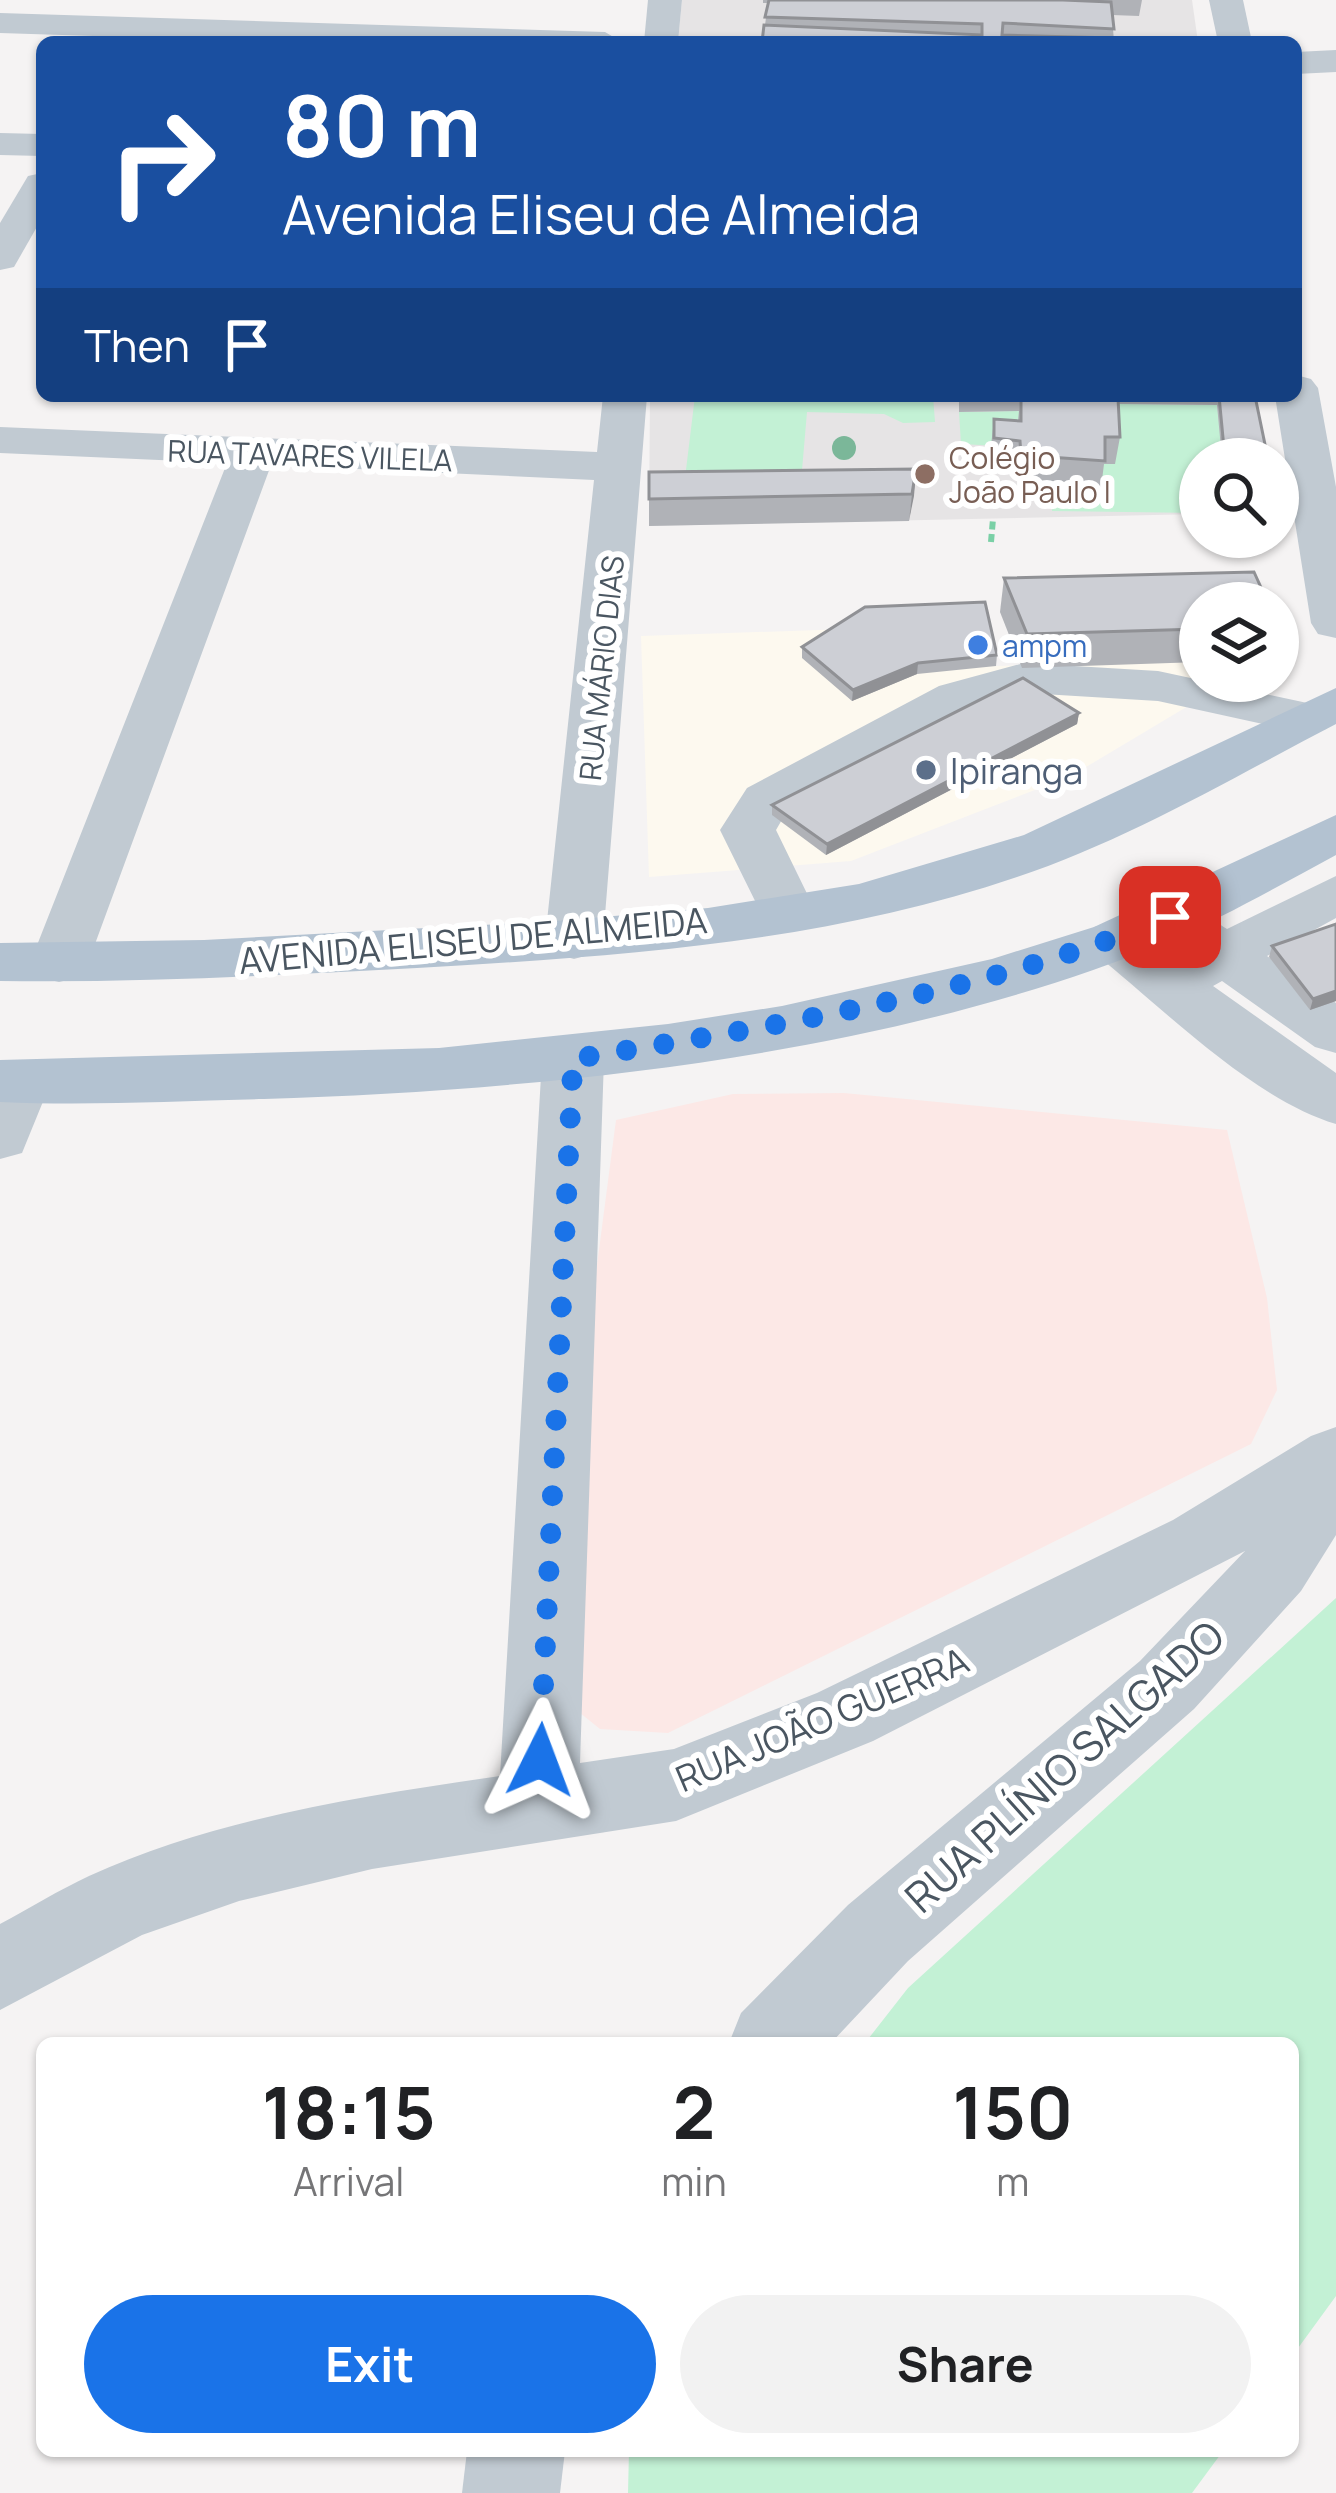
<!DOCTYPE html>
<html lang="en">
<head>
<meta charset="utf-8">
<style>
  body { margin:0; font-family:Manrope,sans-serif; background:#f2f2f2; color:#202124; height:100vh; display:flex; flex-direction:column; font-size:45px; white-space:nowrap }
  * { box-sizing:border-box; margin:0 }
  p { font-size:39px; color:#757577 }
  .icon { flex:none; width:66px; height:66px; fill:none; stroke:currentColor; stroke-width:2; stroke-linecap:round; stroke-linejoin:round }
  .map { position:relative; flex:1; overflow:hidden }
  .side { position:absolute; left:36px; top:2037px; width:1263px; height:420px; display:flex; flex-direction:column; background:#fff; border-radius:18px; box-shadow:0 3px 9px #0004 }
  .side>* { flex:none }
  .hud { position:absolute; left:36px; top:36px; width:1266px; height:366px; border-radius:18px; box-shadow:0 3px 9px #0004; background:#1a4fa0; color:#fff; overflow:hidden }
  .fabs { position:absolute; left:1179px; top:438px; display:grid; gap:24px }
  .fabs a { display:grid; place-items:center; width:120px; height:120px; border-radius:50%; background:#fff; box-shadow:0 3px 9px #0004; font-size:60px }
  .pin { position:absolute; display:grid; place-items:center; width:102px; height:102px; color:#fff; margin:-51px; border-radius:24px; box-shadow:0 6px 18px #0006 }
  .me { position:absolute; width:132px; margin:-66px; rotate:3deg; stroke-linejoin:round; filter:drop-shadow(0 0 9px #0008) }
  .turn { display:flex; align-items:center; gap:42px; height:252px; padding:0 48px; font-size:54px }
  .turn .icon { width:156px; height:156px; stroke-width:2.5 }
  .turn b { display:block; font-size:84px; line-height:102px }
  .then { display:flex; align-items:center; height:114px; padding:0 48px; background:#0003; gap:24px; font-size:45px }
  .eta { display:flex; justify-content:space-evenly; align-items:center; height:204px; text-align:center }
  .eta b { font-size:72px; font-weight:700; line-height:84px }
  .action { display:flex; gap:24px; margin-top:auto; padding:24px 48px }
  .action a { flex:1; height:138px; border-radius:72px; background:#1a73e8; color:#fff; font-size:48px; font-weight:700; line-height:138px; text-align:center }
  .action a+a { background:#f2f2f2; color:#202124 }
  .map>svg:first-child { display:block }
</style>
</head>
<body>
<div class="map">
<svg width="1336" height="2493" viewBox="0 0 1336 2493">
  <rect width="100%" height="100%" fill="#f5f3f3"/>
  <!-- commercial -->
  <path fill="#fdf9ef" d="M984 612 996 666 1200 662V681H1230L1071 776 851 861 649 877 641 636 847 629Z"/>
  <!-- education -->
  <g fill="#e6e4e5">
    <path d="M682 0H1192L1198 42H678Z"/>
    <path d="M650 396H1251L1200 459V514L649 526Z"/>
  </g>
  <!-- medical -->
  <path fill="#fce8e6" d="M844 1093 1227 1130 1267 1298 1277 1390 1251 1444 668 1733 600 1729 549 1688 550 1624 616 1120 733 1094Z"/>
  <!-- green -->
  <g fill="#c3f1d5">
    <path d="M695 396H933L935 422 903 423 884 414 807 412 801 482 685 478Z"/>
    <path d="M1025 403 1217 405 1223 459H1200V513L1052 511 1055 485 1018 422V447L961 444 959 412 1026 411Z"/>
    <path d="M1336 1598V2296L1293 2355V2043H865L908 1988Z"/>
    <path d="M629 2451H1223L1192 2493H628Z"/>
  </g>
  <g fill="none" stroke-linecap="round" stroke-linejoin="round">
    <!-- path -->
    <path stroke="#7ad0a6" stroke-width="6" stroke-dasharray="8 4.5" stroke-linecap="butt" d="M991 542 993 519"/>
    <!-- minor -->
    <g fill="#c1cad2" fill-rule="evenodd">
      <path d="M648 0H682L678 42H644Z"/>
      <path d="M1209 0H1243L1252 42H1218Z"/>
      <path d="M0 13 605 32 622 42H278L0 33Z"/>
      <path d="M1336 50V72L1296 74V52Z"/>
      <path d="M0 133 42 134V156L0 155Z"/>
      <path d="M42 173V218L14 267 0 270V223L28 176Z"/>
      <path d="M1296 375 1311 379 1318 388 1336 487V638L1318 634 1311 623 1275 396H1296Z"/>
      <path d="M603 396H647L603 940 595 953 574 959 553 953 545 940 594 480 271 465 88 963 80 977 59 982 38 977 30 963 227 463 0 453V427L597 452Z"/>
      <path d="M1024 663 1158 671 1326 707 1334 718 1326 729 1308 734 1158 701 1026 693 975 708 787 811 776 830 816 912 807 925 787 930 767 925 720 830 747 788 939 686Z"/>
      <path d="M1336 876V918L1267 956 1336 1003V1053L1315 1047 1222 981 1213 986 1336 1073V1124C1252 1099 1163 1008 1094 953L1086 940 1094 927C1130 917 1147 936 1175 957L1182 953 1150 930 1141 917 1150 904C1183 895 1200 911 1227 929Z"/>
      <path d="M573 1038 595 1044 604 1059 580 1763 674 1749 817 1693 1173 1520 1311 1436 1336 1427V1535L1301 1591 1194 1709 908 1961 831 2043H729L741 2013 848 1905 1140 1661 1245 1551 873 1741 676 1821 372 1869 239 1901 142 1935 0 2010V1924C30 1908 59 1890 89 1876 217 1818 362 1796 500 1776L542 1059 551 1044Z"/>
      <path d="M20 1061 42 1067 51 1082 22 1153 0 1159V1066Z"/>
      <path d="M467 2451H565L560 2493H462Z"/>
    </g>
    <!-- major -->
    <g fill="#b3c2d1" fill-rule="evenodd">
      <path d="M1336 688V724C1232 778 1128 840 1017 877 824 943 620 956 417 968 278 975 139 983 0 981V943L204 940 555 921 708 908 859 884 1024 835Z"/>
      <path d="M1336 815V855C1280 885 1225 917 1166 942 897 1054 554 1090 264 1099 176 1101 88 1106 0 1102V1060L439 1048 668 1024 782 1006 992 959 1094 927Z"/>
    </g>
  </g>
  <!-- trees -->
  <circle fill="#7bb799" cx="844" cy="448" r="12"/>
  <!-- wall -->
  <g fill="#b0b2b7">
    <path d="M763 0H1142L1139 16 1112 15 1114 42 765 25 768 3H763Z"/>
    <path d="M959 396H1255L1268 459H1222L1217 405 1118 404 1120 437 1115 464H1104L1101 488 1018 482 1017 468 991 465V446L994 419 1018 420 1019 411 959 412Z"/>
    <path d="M916 469 909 521 649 526V472Z"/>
    <path d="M1004 578 1200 603V662L1022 668 1000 612Z"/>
    <path d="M802 647 997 655 996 666 917 674 852 701 802 658Z"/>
    <path d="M1079 713 1077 724 826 855 772 815V805Z"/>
    <path d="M1336 924V1001L1310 1010 1269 957 1272 946Z"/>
  </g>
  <!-- shaded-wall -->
  <g fill="#909195">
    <path d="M916 469 914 496 909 521 912 494Z"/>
    <path d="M918 663 917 674 852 701 853 690Z"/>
    <path d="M1079 713 1077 724 826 855 827 844Z"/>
    <path d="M1336 991V1001L1310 1010 1313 999Z"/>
  </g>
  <!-- building -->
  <g fill="#cdcfd5" stroke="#909195" stroke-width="3">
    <path d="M769 0H1063L1111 2 1114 29 1003 23 1002 35 1113 38 1114 42H762L764 25 982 35V24L765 17Z"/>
    <path d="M1021 396 1118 398 1120 437H1105V461L1021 455 1020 441 994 438V419L1021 421Z"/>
    <path d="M1219 396H1255L1268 459H1225Z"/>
    <path d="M916 469 912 494 649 499V472Z"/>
    <path d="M1254 572 1268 603H1200V629L1027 634 1004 578Z"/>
    <path d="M985 602 997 655 918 663 853 690 802 647 865 607Z"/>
    <path d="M1023 678 1079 713 827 844 772 805Z"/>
    <path d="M1336 924V991L1313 999 1272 946Z"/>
  </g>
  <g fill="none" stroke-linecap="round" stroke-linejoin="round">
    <!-- route -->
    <path stroke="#1a73e8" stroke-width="21" stroke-dasharray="0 37.8" d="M540 1760 573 1059C775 1026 979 994 1170 917"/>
  </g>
  <!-- markers -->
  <circle fill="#8d6e63" stroke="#fff" stroke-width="4.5" cx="925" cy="474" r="12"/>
  <circle fill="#3f7fe0" stroke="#fff" stroke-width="4.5" cx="978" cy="645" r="12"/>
  <circle fill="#5c6f8a" stroke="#fff" stroke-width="4.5" cx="926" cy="770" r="12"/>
  <g text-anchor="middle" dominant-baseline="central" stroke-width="12" stroke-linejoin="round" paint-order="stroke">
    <!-- far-street labels -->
    <g font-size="30" fill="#4a5661" stroke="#fff">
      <text transform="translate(310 455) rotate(2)">RUA TAVARES VILELA</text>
      <text transform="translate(601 668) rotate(-84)">RUA MÁRIO DIAS</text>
    </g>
    <!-- far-education labels -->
    <g font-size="30" fill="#785e54" stroke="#fff" text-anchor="start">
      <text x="949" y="457">Colégio<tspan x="949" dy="34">João Paulo I</tspan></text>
    </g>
    <!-- far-shop labels -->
    <g font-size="30" fill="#366cbe" stroke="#fff" text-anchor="start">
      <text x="1002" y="645">ampm</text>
    </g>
    <!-- service labels -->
    <g font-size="36" fill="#4e5e75" stroke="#fff" text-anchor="start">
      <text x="950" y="770">Ipiranga</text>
    </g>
    <!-- street labels -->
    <g font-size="36" fill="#4a5661" stroke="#fff">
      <text transform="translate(473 940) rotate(-5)">AVENIDA ELISEU DE ALMEIDA</text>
      <text transform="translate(822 1719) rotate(-23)">RUA JOÃO GUERRA</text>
    </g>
    <!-- near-street labels -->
    <g font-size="42" fill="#4a5661" stroke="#fff">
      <text transform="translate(1064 1766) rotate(-42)">RUA PLÍNIO SALGADO</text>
    </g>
  </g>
</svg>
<div class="fabs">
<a><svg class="icon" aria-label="search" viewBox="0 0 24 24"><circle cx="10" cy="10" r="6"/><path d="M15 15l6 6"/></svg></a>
<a><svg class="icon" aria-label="layers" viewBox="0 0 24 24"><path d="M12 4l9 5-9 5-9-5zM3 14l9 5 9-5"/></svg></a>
</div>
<div class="pin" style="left:1170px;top:917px;background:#d93025"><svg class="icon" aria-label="arrive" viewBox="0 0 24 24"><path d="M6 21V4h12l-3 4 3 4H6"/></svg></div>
<svg class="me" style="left:540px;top:1760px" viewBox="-20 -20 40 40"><path d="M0-17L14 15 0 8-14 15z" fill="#1a73e8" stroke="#fff" stroke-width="4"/></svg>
<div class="hud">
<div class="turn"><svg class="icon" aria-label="right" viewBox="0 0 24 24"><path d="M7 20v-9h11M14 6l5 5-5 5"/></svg><div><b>80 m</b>Avenida Eliseu de Almeida</div></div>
<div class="then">Then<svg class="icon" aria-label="arrive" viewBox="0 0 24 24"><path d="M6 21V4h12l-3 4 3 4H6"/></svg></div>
</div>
<section class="side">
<div class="eta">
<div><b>18:15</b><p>Arrival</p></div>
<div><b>2</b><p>min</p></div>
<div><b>150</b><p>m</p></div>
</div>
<div class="action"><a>Exit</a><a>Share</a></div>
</section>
</div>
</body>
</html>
